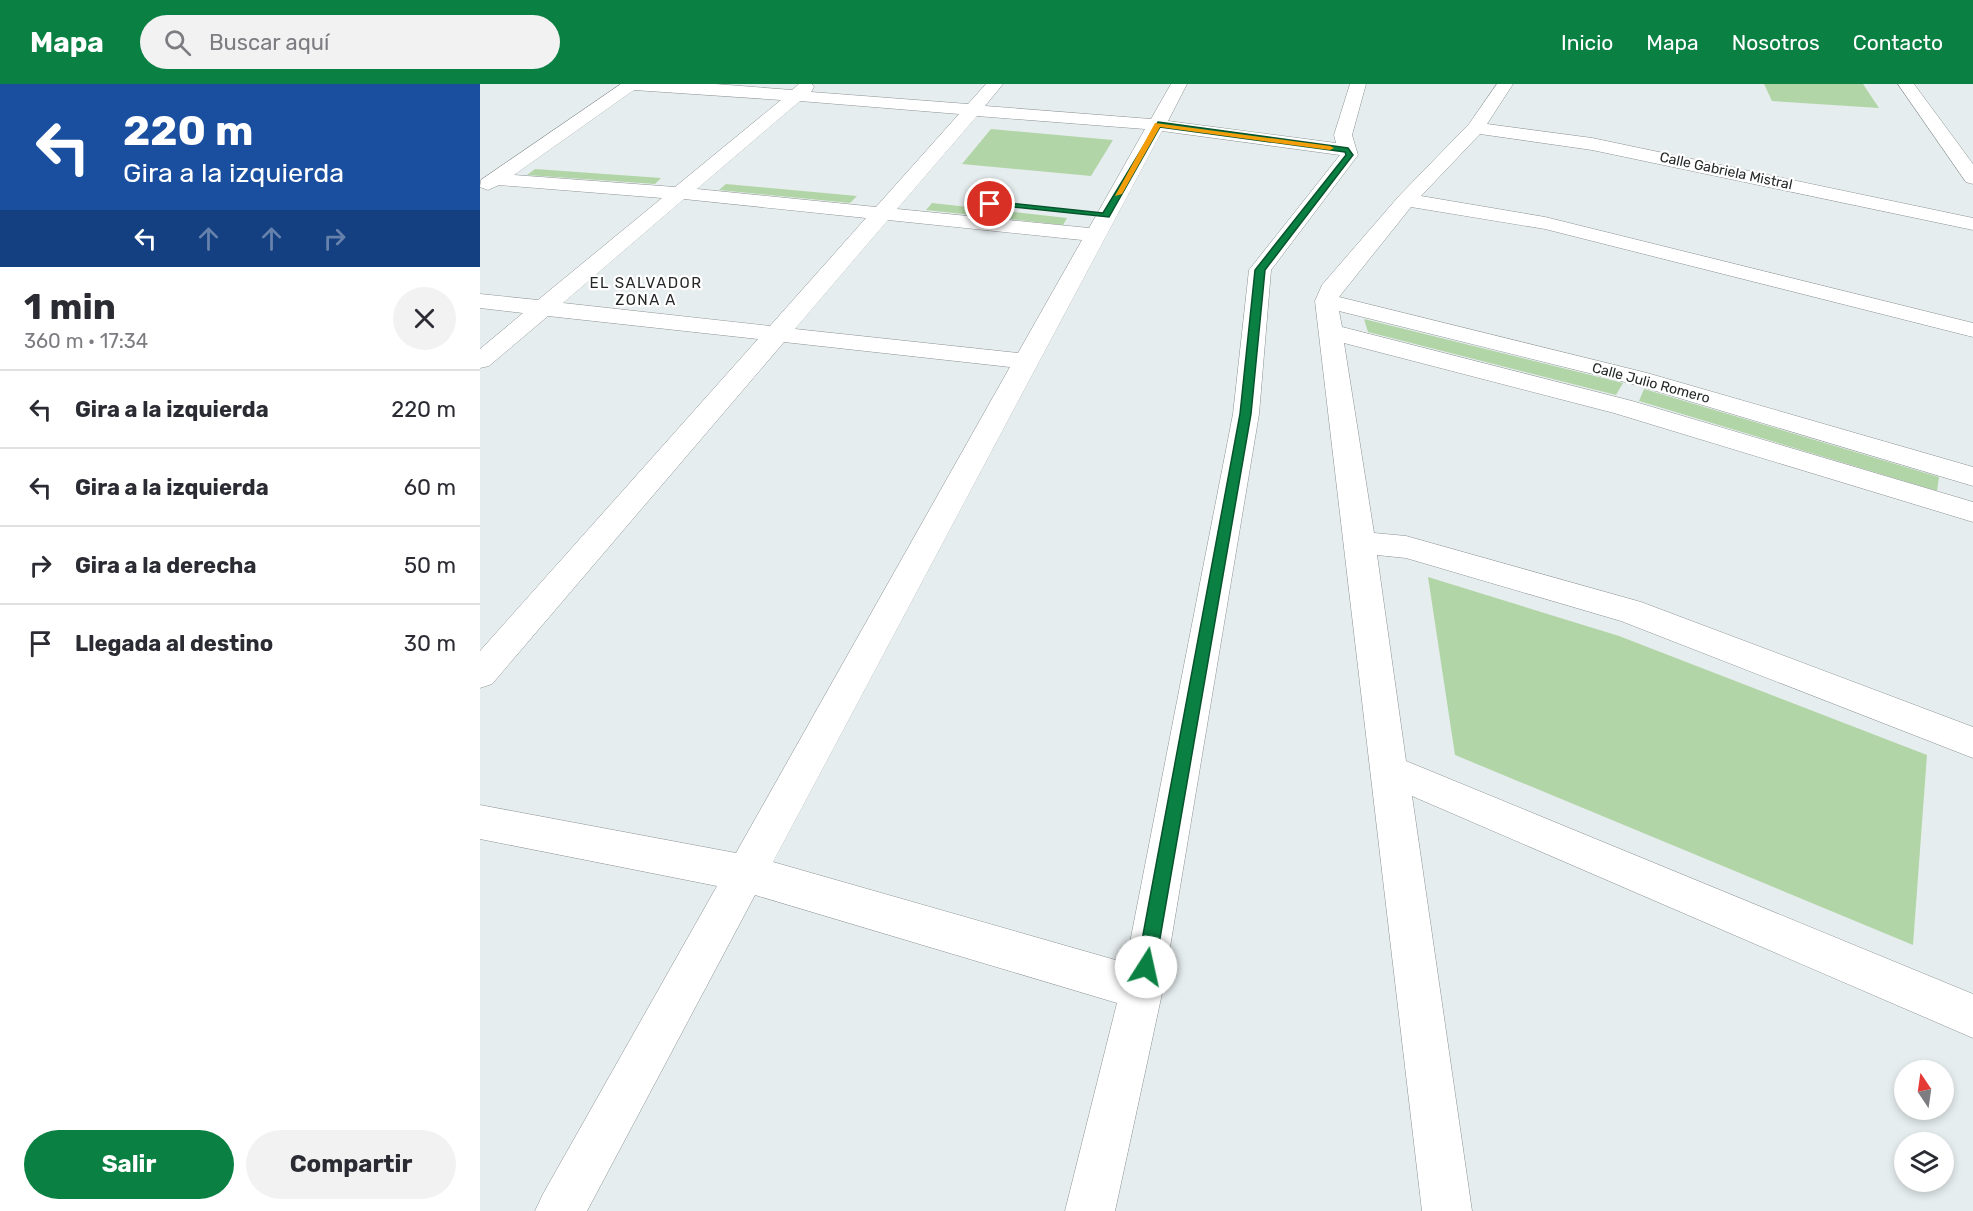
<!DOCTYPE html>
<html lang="es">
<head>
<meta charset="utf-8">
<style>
  body { margin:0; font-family:Rubik,sans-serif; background:#f2f2f3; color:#2b2b33; height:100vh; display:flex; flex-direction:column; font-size:22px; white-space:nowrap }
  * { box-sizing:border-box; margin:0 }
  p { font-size:20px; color:#7c7c81 }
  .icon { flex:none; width:33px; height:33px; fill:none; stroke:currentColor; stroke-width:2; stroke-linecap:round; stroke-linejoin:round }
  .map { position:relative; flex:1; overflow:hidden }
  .sheet { display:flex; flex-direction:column; background:#fff; width:480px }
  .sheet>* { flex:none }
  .banner { background:#1a4fa0; color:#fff; overflow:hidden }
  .needle { width:39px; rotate:347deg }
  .fabs { position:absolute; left:1414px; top:976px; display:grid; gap:12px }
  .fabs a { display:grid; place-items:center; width:60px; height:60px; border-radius:50%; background:#fff; box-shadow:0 3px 9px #0003; font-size:30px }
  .pin { position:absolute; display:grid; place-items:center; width:51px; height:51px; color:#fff; margin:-26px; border:3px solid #fff; border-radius:50%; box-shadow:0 2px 6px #0007 }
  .me { position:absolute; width:66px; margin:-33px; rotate:10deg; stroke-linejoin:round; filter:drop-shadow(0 0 4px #0008) }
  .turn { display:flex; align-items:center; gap:21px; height:126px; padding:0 24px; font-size:27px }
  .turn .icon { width:78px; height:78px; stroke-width:2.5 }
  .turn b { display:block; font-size:42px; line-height:51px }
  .lanes { display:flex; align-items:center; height:57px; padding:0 24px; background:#0003; justify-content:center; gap:30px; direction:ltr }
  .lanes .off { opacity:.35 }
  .round { display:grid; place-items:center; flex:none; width:63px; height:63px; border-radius:32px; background:#f2f2f3 }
  .summary { display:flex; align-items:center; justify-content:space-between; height:102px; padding:0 24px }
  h1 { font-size:36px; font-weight:700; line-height:45px }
  .cta { display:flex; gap:12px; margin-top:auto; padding:12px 24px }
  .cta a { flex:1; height:69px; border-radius:36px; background:#0b8043; color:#fff; font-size:24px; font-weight:700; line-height:69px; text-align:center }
  .cta a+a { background:#f2f2f3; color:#2b2b33 }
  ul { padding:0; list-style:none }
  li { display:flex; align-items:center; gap:18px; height:78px; padding:0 24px; border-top:2px solid #e1e1e2 }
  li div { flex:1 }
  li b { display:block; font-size:22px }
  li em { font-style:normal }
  header { display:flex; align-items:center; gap:36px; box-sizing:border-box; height:84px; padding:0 30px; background:#0b8043; color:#fff }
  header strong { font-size:28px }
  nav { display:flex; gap:33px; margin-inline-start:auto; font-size:21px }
  .search { width:420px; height:54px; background:#f2f2f3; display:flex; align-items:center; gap:15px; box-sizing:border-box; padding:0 21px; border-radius:33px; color:#7c7c81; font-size:22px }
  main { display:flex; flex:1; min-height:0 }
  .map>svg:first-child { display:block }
</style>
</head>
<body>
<header>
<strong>Mapa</strong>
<div class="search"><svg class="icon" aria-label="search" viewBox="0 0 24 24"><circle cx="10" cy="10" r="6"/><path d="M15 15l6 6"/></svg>Buscar aquí</div>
<nav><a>Inicio</a><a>Mapa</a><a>Nosotros</a><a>Contacto</a></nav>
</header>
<main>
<section class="sheet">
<div class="banner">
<div class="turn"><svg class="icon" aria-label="left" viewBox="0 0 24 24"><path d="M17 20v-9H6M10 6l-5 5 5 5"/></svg><div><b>220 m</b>Gira a la izquierda</div></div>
<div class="lanes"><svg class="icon" aria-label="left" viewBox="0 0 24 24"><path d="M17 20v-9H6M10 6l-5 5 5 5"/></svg><svg class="icon off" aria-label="ahead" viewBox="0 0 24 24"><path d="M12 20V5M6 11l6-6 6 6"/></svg><svg class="icon off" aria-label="ahead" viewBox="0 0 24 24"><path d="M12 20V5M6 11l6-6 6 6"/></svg><svg class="icon off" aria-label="right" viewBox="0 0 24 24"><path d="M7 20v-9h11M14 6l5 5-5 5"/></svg></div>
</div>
<div class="summary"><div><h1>1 min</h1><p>360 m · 17:34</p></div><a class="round"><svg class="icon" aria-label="close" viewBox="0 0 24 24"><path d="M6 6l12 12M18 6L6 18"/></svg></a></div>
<ul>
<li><svg class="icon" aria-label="left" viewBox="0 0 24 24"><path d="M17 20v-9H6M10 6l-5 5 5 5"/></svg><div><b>Gira a la izquierda</b></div><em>220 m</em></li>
<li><svg class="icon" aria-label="left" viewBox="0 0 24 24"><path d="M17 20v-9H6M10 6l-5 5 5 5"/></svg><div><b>Gira a la izquierda</b></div><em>60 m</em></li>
<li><svg class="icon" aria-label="right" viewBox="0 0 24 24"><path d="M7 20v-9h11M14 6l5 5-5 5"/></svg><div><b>Gira a la derecha</b></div><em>50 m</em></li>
<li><svg class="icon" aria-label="arrive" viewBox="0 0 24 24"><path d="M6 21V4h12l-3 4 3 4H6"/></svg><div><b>Llegada al destino</b></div><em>30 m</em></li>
</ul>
<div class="cta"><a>Salir</a><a>Compartir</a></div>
</section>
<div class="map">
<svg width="1493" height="1127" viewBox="0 0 1493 1127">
  <rect width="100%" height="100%" fill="#e6edee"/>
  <!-- green -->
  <g fill="#b2d5a7">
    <path d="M1284 0H1383L1399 24 1292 17Z"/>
    <path d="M511 45 633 56 611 92 482 80Z"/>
    <path d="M55 85 181 94 175 100 47 91Z"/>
    <path d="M246 100 377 112 370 119 239 106Z"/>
    <path d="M452 119 587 134 583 141 446 126Z"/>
    <path d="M884 235 1143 299 1136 311 888 248Z"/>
    <path d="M1164 305 1459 393 1457 407 1159 317Z"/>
    <path d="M948 493 1139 552 1447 671 1433 861 975 671Z"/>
  </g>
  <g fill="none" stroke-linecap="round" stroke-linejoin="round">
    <!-- minor casing -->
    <g stroke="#8c9293" stroke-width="1">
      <g id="minor">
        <path d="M141 0H235L312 6 319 0H332L334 3 331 8 488 20 506 0H523L505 22 671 35 691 0H707L688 37 856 59 854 51 870 0H886L872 51 878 71 791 186 779 330 683 905 635 1127H585L637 919 275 811 107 1127H55L63 1110 237 802 0 755V721L256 769 530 283 304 258 12 600 0 604V567L278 255 68 232 9 282 0 284V265L43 229 0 224V210L58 216 182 114 19 101 8 106 0 103 1 96ZM154 6 301 16 195 103 34 91ZM320 17 479 30 396 123 217 105ZM497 32 665 45 609 144 417 125ZM682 47 860 71 769 186 753 330 646 879 293 778ZM204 115 386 134 290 242 83 219ZM408 136 602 156 538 269 315 245Z"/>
        <path d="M1017 0H1033L1007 40 1112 54 1493 134V146L1112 66 1000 50 941 112 1065 133 1493 239V253L1065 145 931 123 859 213 1167 289 1493 383V402L1149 299 859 227 862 243 1152 317 1493 418V438L1134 329 864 259 894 449 926 452 1161 518 1493 643V674L1141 537 926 474 897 471 926 677 1493 910V954L932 712 992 1127H942L835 217 842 201 919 112 989 40Z"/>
        <path d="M1418 0H1434L1493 80V100L1486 98Z"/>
      </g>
    </g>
    <!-- minor -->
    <use href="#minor" fill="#fff" fill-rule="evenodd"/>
  </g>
  <!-- route -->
  <path fill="#0b8043" stroke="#07532c" stroke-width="1.5" d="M678 38 868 64 873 71 785 186 771 330 675 883 672 889 666 892 660 889 657 883 760 330 775 186 866 71 865 68 680 43 629 133 506 120 510 117 623 129Z"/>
  <!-- slow -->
  <path fill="#f59e0b" d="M675 39 850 62 854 64 850 66 680 43 642 110 635 112Z"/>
  <g text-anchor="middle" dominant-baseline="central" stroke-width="4.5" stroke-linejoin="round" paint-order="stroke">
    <!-- far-street labels -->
    <g font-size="14" fill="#252728" stroke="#fff">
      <text transform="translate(1246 87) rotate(12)">Calle Gabriela Mistral</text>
      <text transform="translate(1171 299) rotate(15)">Calle Julio Romero</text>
    </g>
    <!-- far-neighbourhood labels -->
    <g font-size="15" letter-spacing="1.5" fill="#252728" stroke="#fff">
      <text x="166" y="199">EL SALVADOR<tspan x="166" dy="17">ZONA A</tspan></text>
    </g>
  </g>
</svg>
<div class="fabs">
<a><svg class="needle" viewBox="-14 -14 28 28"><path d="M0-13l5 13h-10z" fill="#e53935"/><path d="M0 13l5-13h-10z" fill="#7c7c81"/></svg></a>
<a><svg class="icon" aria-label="layers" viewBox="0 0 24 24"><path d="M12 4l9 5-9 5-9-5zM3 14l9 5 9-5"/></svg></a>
</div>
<div class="pin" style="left:510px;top:120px;background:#d93025"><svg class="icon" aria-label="arrive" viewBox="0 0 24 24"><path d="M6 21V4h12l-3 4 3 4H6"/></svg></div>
<svg class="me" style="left:666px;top:883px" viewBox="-20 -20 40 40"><circle r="19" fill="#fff"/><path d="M0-13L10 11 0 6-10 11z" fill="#0b8043"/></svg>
</div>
</main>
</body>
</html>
